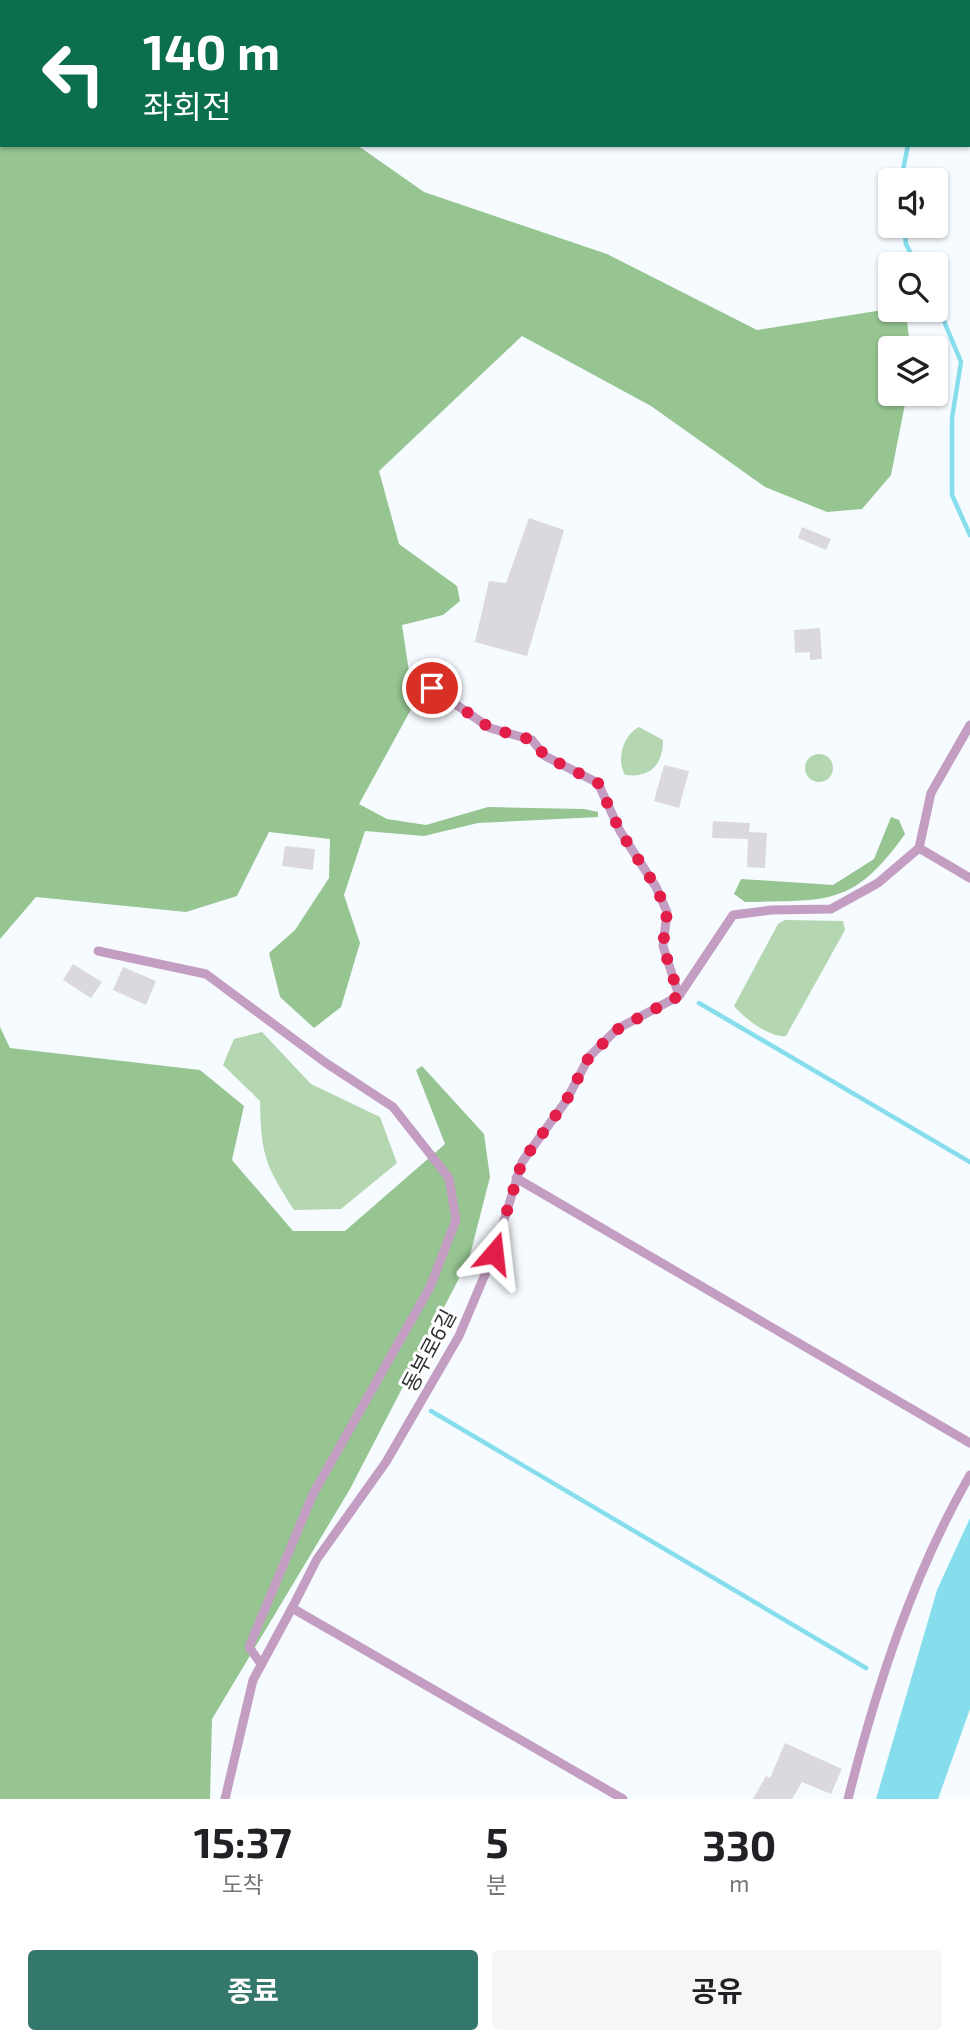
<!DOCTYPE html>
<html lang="ko">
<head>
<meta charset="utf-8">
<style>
  body { margin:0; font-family:"Exo 2","Noto Sans KR",sans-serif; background:#f6f6f6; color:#202124; height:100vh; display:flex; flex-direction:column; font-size:26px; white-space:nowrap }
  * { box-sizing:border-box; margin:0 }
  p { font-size:23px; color:#757577 }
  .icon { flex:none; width:38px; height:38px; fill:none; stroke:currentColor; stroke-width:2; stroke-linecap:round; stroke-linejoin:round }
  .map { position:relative; height:1799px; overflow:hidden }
  .side { display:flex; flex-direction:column; background:#fff; flex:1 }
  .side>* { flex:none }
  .guide { position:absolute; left:0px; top:0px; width:971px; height:147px; box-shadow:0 2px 5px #0004; background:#0b6e4f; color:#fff; overflow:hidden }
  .controls { position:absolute; left:878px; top:168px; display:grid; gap:14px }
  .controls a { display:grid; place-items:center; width:70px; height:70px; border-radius:7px; background:#fff; box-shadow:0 2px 5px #0004; font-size:35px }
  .pin { position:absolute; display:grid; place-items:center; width:60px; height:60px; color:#fff; margin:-30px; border:4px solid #fff; border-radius:50%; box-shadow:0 2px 7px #0007 }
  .me { position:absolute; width:77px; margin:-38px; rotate:17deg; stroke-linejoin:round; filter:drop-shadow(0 0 5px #0008) }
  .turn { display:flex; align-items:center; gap:24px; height:147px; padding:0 28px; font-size:32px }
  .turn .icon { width:91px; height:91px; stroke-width:2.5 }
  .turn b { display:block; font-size:49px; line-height:60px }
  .eta { display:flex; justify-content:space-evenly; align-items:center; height:119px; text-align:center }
  .eta b { font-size:42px; font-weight:700; line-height:49px }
  .cta { display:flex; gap:14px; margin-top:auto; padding:14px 28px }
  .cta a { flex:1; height:80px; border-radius:7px; background:#34786c; color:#fff; font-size:28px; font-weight:700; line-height:80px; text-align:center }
  .cta a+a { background:#f6f6f6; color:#202124 }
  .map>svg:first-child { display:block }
</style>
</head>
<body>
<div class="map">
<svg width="970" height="1799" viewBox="0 0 970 1799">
  <rect width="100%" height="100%" fill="#f6fbff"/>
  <!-- green -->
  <g fill="#b4d6b1">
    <path d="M639 727 663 740C663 766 649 778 625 775 616 759 623 735 639 727Z"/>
    <circle cx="819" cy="768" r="14"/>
    <path d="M785 920 843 921 845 930 786 1036C769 1038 744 1018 734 1006L778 924Z"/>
    <path d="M262 1032 311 1084 380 1117 397 1163 341 1209 294 1210C265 1165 261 1155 260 1101L223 1065 234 1039Z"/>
  </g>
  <!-- forest -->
  <g fill="#96c592">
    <path d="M0 0 204 2H2V145H357L424 192 607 254 757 330 889 309 907 320 910 348H891V394H907L891 475 862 509 827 512 765 487 651 406 522 336 379 471 399 544 457 586 460 601 443 615 402 625 414 704 359 804 387 819 426 825 488 807 584 809 598 812V817L478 823 424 836 365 831 344 895 360 943 341 1007 314 1028 280 997 269 953 295 930 329 878 330 839 269 832 237 896 186 912 36 897 0 939Z"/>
    <path d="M891 817 899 820 905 834C853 907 828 900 745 902L734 894 741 879 833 885 874 859Z"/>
    <path d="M0 1027 10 1048 200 1070 244 1106 232 1160 293 1231H345L445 1144 416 1070 422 1066 484 1134 490 1177 469 1259 350 1489 212 1719 210 1799H0Z"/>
  </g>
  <!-- water -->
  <path fill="#86deec" d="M970 1518V1709L938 1799H876L937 1590Z"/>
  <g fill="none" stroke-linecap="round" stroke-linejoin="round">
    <!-- stream -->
    <g stroke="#86deec" stroke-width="4.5">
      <path d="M962 2 963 0"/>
      <path d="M901 180 908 145"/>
      <path d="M904 226 906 244 916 264"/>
      <path d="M936 302 961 362 952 418V495L970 535"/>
      <path d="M699 1003 970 1162"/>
      <path d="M431 1411 866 1668"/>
    </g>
  </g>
  <!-- building -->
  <g fill="#dbd9df">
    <path d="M529 518 564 530 527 656 475 642 489 581 506 583Z"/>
    <path d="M802 527 831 539 826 550 798 538Z"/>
    <path d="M820 628 822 659 810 660V652L795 653 794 630Z"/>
    <path d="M664 765 689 771 679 808 654 801Z"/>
    <path d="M713 821 750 823 749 832 767 833 765 868 747 867 748 839 712 838Z"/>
    <path d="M285 846 315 849 313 870 282 866Z"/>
    <path d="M73 964 102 982 91 998 63 980Z"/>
    <path d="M123 967 156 981 146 1005 113 990Z"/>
    <path d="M785 1743 842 1769 831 1794 802 1782 792 1799H753L766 1776 770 1778Z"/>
  </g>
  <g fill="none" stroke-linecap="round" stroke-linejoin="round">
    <!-- service -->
    <g stroke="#c49ec2" stroke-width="9">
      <path d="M432 688 490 728 532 740 545 756 598 783 620 831 656 887 667 912 663 946 679 996"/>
      <path d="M919 848 970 878"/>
      <path d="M98 951 206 974 326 1063 393 1107 449 1178 456 1220 430 1287 313 1494 249 1647 261 1664"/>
      <path d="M516 1178 970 1443"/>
      <path d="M225 1799 253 1680 292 1608"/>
      <path d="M623 1799 292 1608 317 1559 386 1462 459 1336 494 1253 522 1162 566 1101 589 1057 617 1029 679 996 733 915 771 910 831 909 878 883 919 848 931 793 970 725"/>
      <path d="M848 1799C876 1688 913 1574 970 1475"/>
    </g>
  </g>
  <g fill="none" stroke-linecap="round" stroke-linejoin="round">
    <!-- route -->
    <path stroke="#e11d48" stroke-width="12" stroke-dasharray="0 21.6" d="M432 688 490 728 532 740 545 756 598 783 620 831 656 887 667 912 663 946 679 996 618 1029 589 1057 566 1101 522 1162 494 1253"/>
  </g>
  <g text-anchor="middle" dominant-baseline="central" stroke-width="6" stroke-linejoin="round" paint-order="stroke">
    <!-- street labels -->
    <g font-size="21" fill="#2f3133" stroke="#fff">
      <text transform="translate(428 1350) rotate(-62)">동부로6길</text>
    </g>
  </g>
</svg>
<div class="controls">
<a><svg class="icon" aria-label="sound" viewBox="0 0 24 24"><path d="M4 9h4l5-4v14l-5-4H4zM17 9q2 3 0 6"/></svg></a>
<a><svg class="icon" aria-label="search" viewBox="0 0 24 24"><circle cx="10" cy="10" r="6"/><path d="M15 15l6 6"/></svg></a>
<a><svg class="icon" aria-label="layers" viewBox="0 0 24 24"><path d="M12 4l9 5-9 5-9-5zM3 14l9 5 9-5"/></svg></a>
</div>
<div class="pin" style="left:432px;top:688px;background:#d93025"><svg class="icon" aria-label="arrive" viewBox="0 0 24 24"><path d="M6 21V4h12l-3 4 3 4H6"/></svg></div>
<svg class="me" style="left:494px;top:1253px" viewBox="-20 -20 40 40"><path d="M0-17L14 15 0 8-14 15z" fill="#e11d48" stroke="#fff" stroke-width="4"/></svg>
<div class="guide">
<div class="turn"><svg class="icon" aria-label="left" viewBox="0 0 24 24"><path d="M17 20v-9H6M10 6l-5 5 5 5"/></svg><div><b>140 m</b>좌회전</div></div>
</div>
</div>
<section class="side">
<div class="eta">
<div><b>15:37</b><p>도착</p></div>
<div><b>5</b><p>분</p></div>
<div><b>330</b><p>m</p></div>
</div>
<div class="cta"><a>종료</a><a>공유</a></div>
</section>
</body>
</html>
